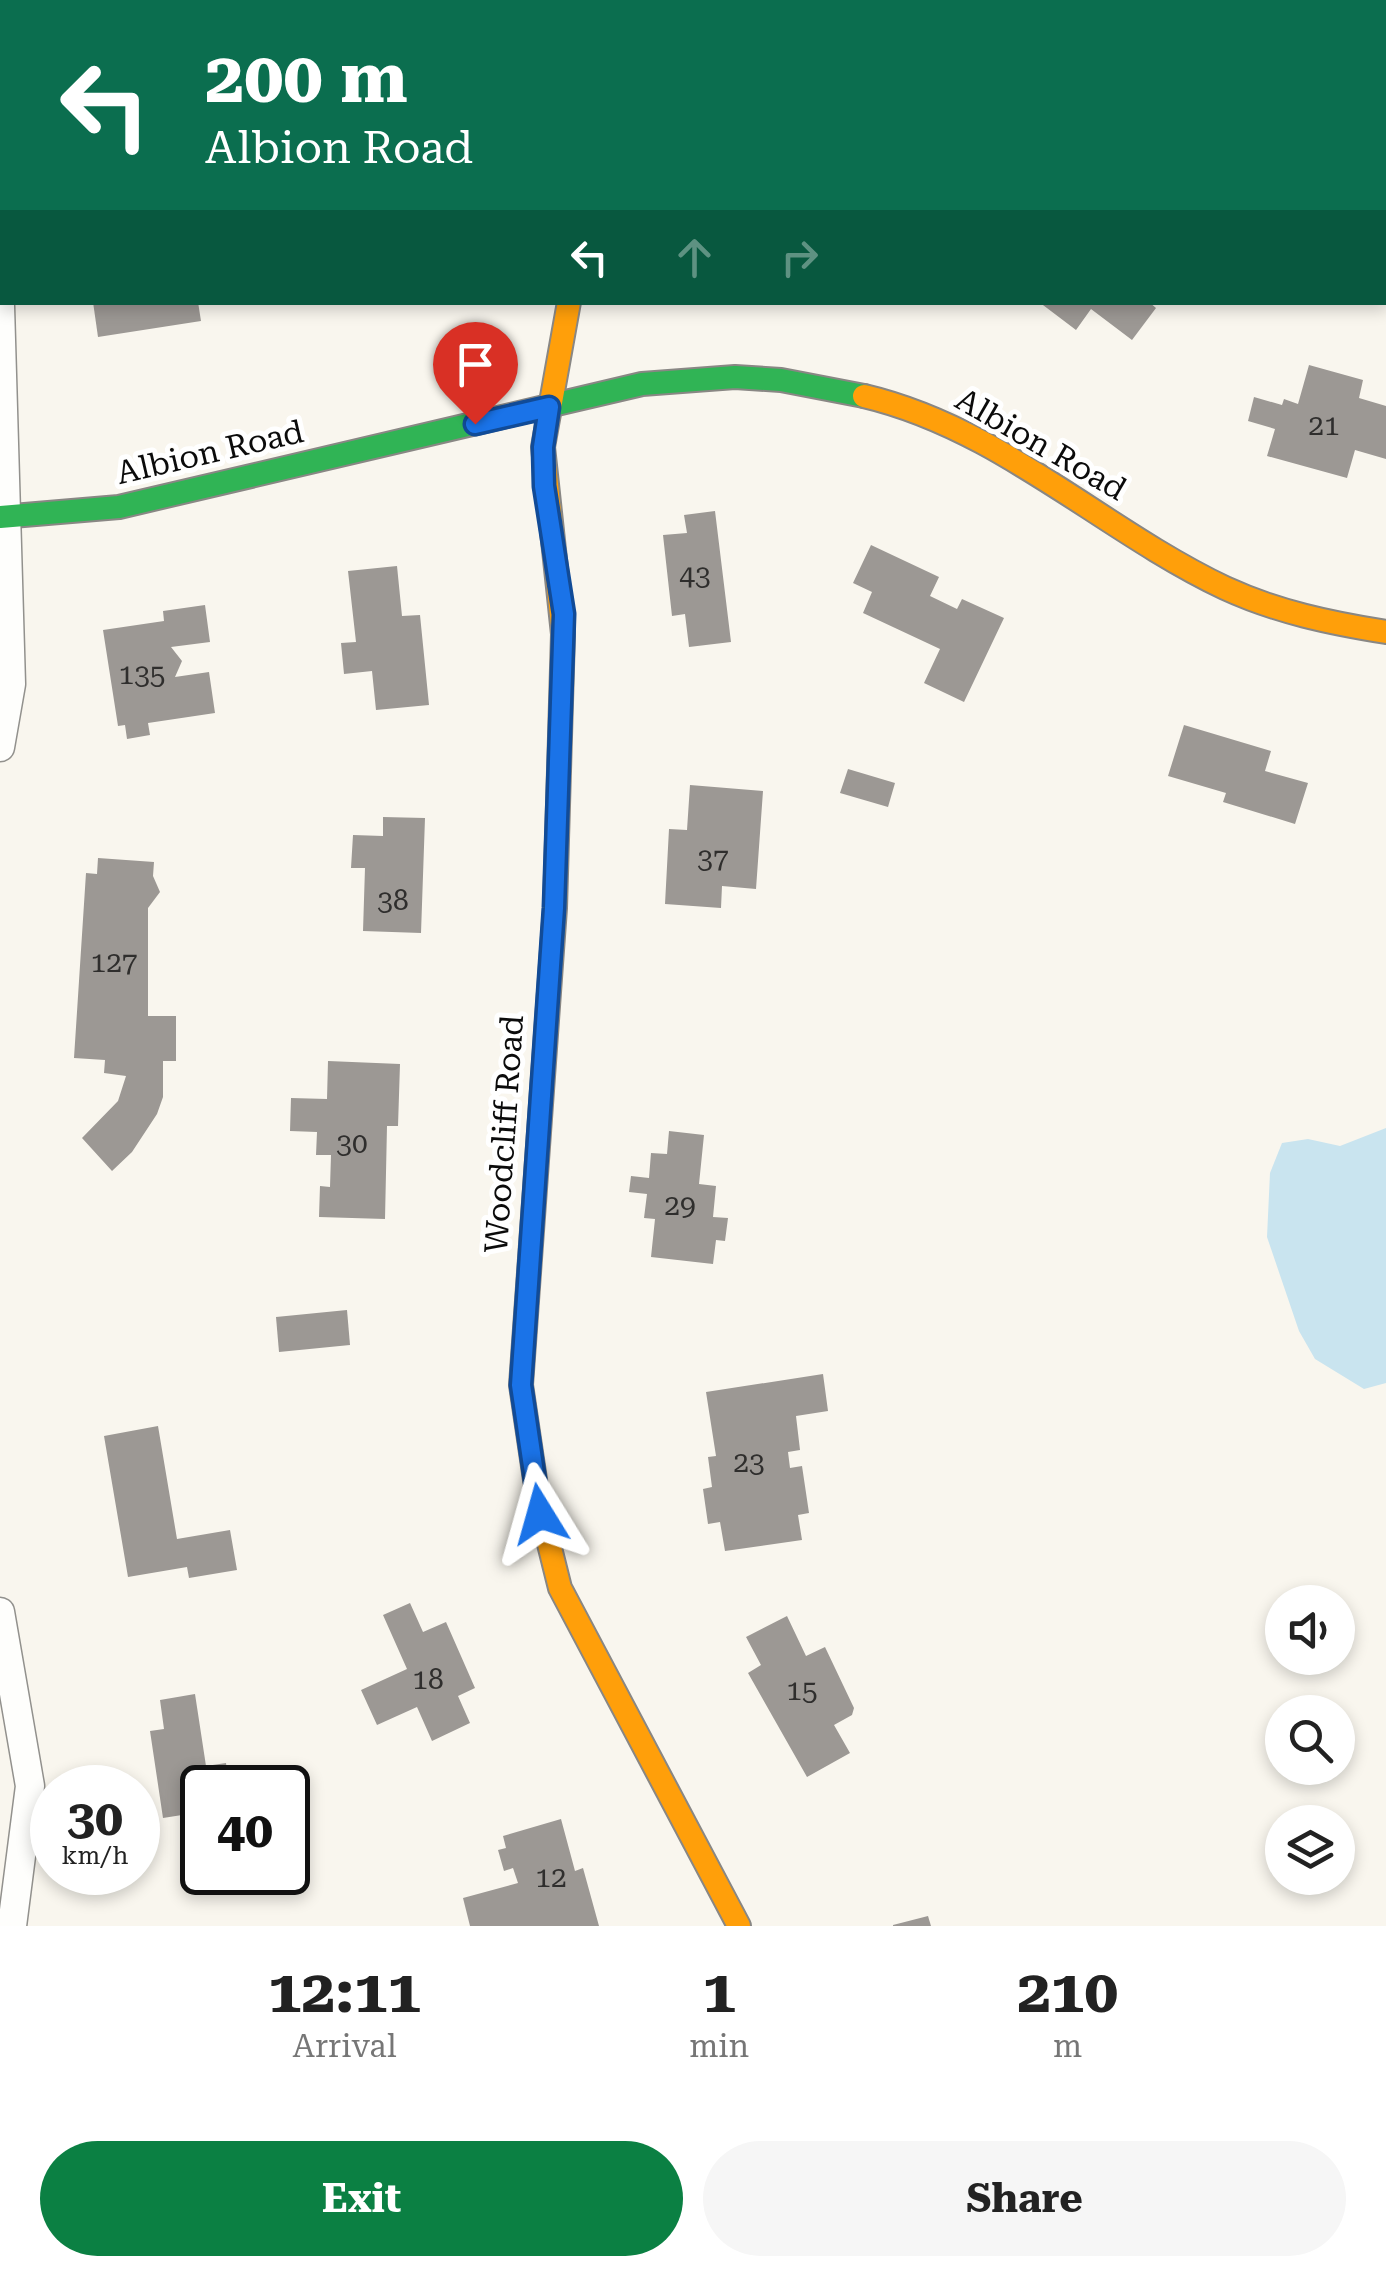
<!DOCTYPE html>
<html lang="en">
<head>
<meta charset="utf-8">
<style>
  body { margin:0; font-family:"Roboto Serif",serif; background:#f6f6f6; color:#222; height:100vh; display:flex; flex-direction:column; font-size:38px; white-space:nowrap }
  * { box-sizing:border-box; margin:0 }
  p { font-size:32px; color:#767676 }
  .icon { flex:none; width:55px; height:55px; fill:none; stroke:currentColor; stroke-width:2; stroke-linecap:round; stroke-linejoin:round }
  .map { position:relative; height:1926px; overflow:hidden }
  .sheet { display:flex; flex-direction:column; background:#fff; flex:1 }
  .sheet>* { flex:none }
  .banner { position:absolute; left:0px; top:0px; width:1388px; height:305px; box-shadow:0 5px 15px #0003; background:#0b6e4f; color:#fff; overflow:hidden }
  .fabs { position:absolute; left:1265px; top:1585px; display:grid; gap:20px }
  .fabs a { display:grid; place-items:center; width:90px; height:90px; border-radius:50%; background:#fff; box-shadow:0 5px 15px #0003; font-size:50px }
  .speed { position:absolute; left:30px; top:1765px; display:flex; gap:20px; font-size:50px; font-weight:700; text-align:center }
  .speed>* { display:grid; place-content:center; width:130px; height:130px; border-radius:50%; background:#fff; box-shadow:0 5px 15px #0003; line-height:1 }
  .speed small { font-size:25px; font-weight:400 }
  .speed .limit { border:5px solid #111; border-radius:15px; background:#fff; color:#111 }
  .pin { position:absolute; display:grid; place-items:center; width:85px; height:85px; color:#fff; margin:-102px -42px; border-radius:50% 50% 50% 0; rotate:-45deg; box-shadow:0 0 10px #0007 }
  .pin .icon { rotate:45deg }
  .me { position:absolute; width:110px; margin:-55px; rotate:352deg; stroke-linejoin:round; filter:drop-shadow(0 0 8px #0008) }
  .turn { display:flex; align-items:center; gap:35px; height:210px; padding:0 40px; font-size:45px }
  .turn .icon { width:130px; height:130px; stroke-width:2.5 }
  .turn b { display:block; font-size:70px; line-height:85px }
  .lanes { display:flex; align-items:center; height:95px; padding:0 40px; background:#0003; justify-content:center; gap:50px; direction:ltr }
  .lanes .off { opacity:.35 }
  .eta { display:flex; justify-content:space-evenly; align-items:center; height:170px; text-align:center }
  .eta b { font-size:60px; font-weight:700; line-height:70px }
  .button { display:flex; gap:20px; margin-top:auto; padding:20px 40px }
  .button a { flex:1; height:115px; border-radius:60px; background:#0b8043; color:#fff; font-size:40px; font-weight:700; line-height:115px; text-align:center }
  .button a+a { background:#f6f6f6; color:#222 }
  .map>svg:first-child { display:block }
</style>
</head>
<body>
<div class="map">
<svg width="1386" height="1926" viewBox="0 0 1386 1926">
  <rect width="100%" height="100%" fill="#f9f6ee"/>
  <!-- water -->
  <path fill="#c9e4ef" d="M1386 1128V1383L1364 1389 1315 1359 1299 1331 1267 1237 1270 1173 1282 1143 1308 1139 1340 1146Z"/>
  <!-- building -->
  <g fill="#9c9894">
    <path d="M93 302H198L201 321 98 337Z"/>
    <path d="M1039 302H1149L1156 308 1132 340 1091 309 1076 330Z"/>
    <path d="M1309 365 1363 380 1359 398 1386 406V459L1355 450 1347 478 1267 456 1275 429 1248 421 1254 397 1282 405 1284 399 1298 404Z"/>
    <path d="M715 511 731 642 689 647 685 614 672 616 663 535 687 533 684 515Z"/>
    <path d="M871 545 939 577 930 596 957 609 962 599 1004 618 964 702 924 683 940 649 863 613 872 592 853 583Z"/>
    <path d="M397 566 402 616 420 615 429 705 376 710 372 671 344 674 341 643 356 642 348 571Z"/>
    <path d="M205 605 210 642 171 647 182 661 175 677 209 672 215 713 148 723 150 735 127 739 125 725 118 726 103 630 164 621 163 611Z"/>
    <path d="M1184 725 1271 751 1265 771 1308 783 1295 824 1223 802 1226 793 1168 776Z"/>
    <path d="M848 769 895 783 888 807 840 793Z"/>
    <path d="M690 785 763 791 756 889 722 886 721 908 665 904 669 829 687 830Z"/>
    <path d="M383 817 425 818 421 933 363 931 365 868H351L353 835 383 836Z"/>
    <path d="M98 858 154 862 153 876 160 892 148 908V1016H176V1061H163V1097L157 1114 132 1152 112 1171 82 1138 118 1101 126 1076 104 1073 105 1060 74 1058 86 873 97 874Z"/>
    <path d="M328 1061 400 1064 398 1126H387L385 1219 319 1217 320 1186 330 1187 331 1155H316L317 1132 290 1131 291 1098 327 1099Z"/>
    <path d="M669 1131 704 1135 699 1184 716 1186 713 1217 728 1218 725 1241 716 1240 713 1264 651 1257 655 1219 644 1218 647 1194 629 1192 631 1176 649 1178 651 1153 667 1154Z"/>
    <path d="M347 1310 350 1345 279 1352 276 1317Z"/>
    <path d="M823 1374 828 1411 796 1416 800 1450 788 1452 790 1468 802 1466 809 1513 798 1515 802 1540 725 1551 720 1522 708 1524 703 1489 712 1487 708 1457 716 1456 706 1392Z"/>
    <path d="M158 1426 177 1539 230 1530 237 1570 189 1578 187 1567 128 1577 104 1436Z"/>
    <path d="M410 1603 423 1632 446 1622 475 1688 458 1696 470 1723 432 1741 417 1707 377 1725 361 1690 407 1669 383 1615Z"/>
    <path d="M787 1616 806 1656 825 1647 854 1708 852 1715 834 1725 850 1753 807 1777 748 1673 761 1665 746 1637Z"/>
    <path d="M195 1694 206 1766 226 1763 229 1788H202L201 1812 163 1818 150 1731 164 1729 160 1700Z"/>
    <path d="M561 1819 575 1871 583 1868 599 1926H470L463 1898 518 1883 513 1868 504 1871 498 1850 506 1848 503 1836Z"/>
    <path d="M928 1916 931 1926H893V1925Z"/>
  </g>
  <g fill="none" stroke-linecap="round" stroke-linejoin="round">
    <!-- street casing -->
    <g stroke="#92918d" stroke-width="31">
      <g id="street">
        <path d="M616 2V0"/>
        <path d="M0 25 2 3"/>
        <path d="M0 306 11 684 0 747"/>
        <path d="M0 1612 30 1786 12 1926"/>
      </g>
    </g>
    <!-- fast casing -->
    <g stroke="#898784" stroke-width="26">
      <g id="fast">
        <path d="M0 517 119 507 642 384 735 377 781 380 864 396"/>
        <path d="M538 1500 521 1385 555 908 563 634"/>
      </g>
    </g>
    <!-- slow casing -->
    <g stroke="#898784" stroke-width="26">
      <g id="slow">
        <path d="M864 396C1000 428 1101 529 1225 588 1277 612 1330 623 1386 632"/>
        <path d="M563 634 543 447 569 302"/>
        <path d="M538 1500 560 1588 739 1926"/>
      </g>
    </g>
    <!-- street -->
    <use href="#street" stroke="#fefefc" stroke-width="28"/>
    <!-- fast -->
    <use href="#fast" stroke="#30b455" stroke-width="22"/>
    <!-- slow -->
    <use href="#slow" stroke="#ff9f0a" stroke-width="22"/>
  </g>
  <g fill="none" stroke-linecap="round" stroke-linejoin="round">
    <!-- route casing -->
    <g stroke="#114b97" stroke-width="25">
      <path id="route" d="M475 424 549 407 543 447 544 486 564 614 554 908 521 1385 540 1514"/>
    </g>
    <!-- route -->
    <use href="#route" stroke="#1a73e8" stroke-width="18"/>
  </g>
  <g text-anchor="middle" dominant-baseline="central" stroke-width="10" stroke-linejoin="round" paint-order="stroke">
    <!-- number labels -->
    <g font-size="28" fill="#2f2e2d">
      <text x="1324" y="425">21</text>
      <text x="695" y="575">43</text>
      <text x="142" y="674">135</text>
      <text x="713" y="858">37</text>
      <text x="393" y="900">38</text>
      <text x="114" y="962">127</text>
      <text x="352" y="1143">30</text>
      <text x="680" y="1205">29</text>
      <text x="749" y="1462">23</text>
      <text x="428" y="1679">18</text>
      <text x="802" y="1690">15</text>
      <text x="551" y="1877">12</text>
    </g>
    <!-- street labels -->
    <g font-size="32" fill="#0b0b0b" stroke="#fff">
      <text transform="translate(1041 444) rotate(30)">Albion Road</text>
      <text transform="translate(210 452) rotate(-13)">Albion Road</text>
      <text transform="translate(504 1134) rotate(-86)">Woodcliff Road</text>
    </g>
  </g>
</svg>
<div class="fabs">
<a><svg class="icon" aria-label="sound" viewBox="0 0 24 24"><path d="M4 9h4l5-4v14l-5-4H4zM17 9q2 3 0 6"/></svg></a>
<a><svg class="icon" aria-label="search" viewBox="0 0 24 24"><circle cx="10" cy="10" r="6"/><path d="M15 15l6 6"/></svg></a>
<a><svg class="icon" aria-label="layers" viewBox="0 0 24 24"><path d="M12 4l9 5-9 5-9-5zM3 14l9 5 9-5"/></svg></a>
</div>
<div class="speed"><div>30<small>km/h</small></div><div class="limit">40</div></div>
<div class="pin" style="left:475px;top:424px;background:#d93025"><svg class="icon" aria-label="arrive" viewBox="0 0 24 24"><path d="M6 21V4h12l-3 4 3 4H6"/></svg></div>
<svg class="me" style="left:540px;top:1514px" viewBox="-20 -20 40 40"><path d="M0-17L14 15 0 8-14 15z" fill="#1a73e8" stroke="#fff" stroke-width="4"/></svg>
<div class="banner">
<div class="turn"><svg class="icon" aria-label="left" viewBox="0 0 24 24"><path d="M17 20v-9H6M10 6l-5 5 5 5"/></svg><div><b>200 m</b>Albion Road</div></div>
<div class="lanes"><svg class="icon" aria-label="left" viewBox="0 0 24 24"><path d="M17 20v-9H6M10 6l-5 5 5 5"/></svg><svg class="icon off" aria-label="ahead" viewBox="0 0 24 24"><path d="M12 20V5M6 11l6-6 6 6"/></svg><svg class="icon off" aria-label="right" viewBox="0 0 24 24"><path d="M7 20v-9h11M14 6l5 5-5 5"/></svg></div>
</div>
</div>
<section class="sheet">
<div class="eta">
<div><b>12:11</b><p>Arrival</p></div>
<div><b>1</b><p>min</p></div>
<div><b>210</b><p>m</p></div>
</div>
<div class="button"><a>Exit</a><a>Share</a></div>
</section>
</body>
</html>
